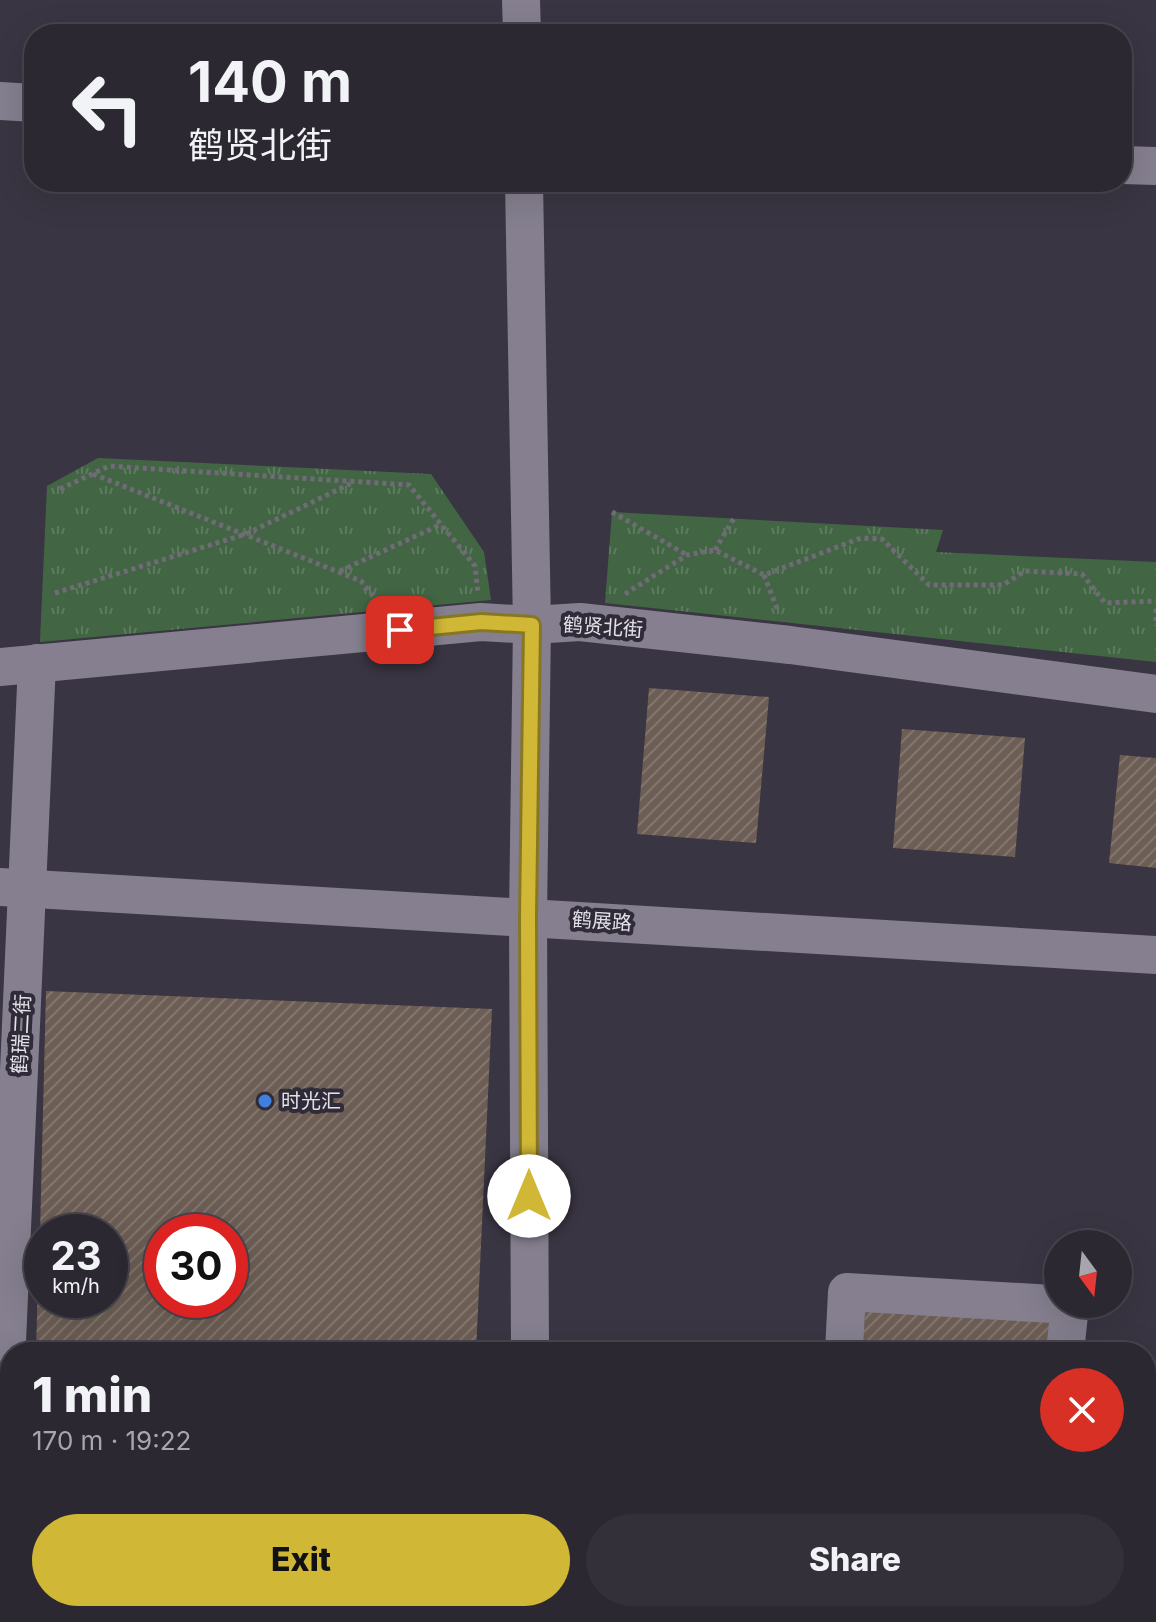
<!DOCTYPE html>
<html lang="en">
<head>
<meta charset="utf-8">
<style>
  body { margin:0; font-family:Inter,"Noto Sans SC",sans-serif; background:#34303a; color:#f1f3f6; height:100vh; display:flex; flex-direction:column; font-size:30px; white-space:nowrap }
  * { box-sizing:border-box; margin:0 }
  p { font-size:26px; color:#a6a6ac }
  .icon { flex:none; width:44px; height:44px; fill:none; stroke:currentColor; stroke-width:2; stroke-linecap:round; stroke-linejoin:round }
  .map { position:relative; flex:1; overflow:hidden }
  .drawer { position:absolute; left:0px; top:1342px; width:1156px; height:280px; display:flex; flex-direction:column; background:#2c2832; border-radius:32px 32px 0 0; box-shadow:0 8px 32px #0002,0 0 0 2px #48444d }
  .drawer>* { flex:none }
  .banner { position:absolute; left:24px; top:24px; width:1108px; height:168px; border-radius:32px; box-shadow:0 8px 32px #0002,0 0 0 2px #48444d; background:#2c2832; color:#f1f3f6; overflow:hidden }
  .needle { width:52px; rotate:165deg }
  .controls { position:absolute; left:1044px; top:1230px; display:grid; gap:16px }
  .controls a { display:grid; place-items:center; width:88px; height:88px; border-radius:50%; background:#2c2832; box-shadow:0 8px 32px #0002,0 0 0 2px #48444d; font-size:40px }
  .speed { position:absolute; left:24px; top:1214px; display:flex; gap:16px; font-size:40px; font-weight:700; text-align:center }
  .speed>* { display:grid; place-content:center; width:104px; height:104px; border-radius:50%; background:#2c2832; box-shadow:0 8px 32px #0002,0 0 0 2px #48444d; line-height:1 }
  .speed small { font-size:20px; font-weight:400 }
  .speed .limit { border:12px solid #d22; background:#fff; color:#111 }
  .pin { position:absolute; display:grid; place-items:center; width:68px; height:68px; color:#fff; margin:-34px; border-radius:16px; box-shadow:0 4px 12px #0006 }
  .me { position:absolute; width:88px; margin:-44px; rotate:0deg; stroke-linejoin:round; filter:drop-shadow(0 0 6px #0008) }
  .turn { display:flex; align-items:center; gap:28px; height:168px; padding:0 32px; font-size:36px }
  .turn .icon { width:104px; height:104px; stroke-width:2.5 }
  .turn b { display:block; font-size:56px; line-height:68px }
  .round { display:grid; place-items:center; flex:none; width:84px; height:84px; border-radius:42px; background:#34303a }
  .headline { display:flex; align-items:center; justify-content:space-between; height:136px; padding:0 32px }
  h1 { font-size:48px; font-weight:800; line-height:60px }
  .primary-button { display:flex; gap:16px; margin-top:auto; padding:16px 32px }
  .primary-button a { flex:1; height:92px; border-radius:48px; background:#d0b736; color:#111; font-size:32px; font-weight:800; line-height:92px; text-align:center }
  .primary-button a+a { background:#34303a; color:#f1f3f6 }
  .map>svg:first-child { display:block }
</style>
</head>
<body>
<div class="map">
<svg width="1156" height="1622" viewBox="0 0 1156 1622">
  <defs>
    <pattern id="grass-tufts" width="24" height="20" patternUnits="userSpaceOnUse" patternTransform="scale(2)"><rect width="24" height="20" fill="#426644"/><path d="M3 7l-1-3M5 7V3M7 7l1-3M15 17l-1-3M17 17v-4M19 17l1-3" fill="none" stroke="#5d7c5f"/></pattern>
    <pattern id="building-hatch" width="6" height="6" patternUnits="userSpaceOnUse" patternTransform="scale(2)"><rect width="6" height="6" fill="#6c5e54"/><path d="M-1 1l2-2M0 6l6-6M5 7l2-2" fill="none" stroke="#81756d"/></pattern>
  </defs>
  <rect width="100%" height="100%" fill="#3a3542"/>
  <!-- grass -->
  <g fill="url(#grass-tufts)">
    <path d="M98 458 431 474 484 552 491 600 40 642 47 486Z"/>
    <path d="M612 512 943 530 936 552 1156 562V662L605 603Z"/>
  </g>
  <!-- building -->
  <g fill="url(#building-hatch)" fill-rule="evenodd">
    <path d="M649 688 769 697 756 843 637 834Z"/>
    <path d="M902 729 1025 738 1015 857 893 848Z"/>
    <path d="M1120 755 1156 758V868L1109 863Z"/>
    <path d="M46 991 492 1009 476 1352H36L39 1242H42V1300H110V1232H40ZM162 1232H230V1300H162Z"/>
    <path d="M865 1308 1061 1317 1059 1352H863Z"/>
  </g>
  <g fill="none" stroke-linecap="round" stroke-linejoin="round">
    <!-- path -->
    <g stroke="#706b77" stroke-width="5" stroke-dasharray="4 4" stroke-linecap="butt">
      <path d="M93 474 361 581 377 601"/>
      <path d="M60 489 109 466 409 485 475 566 478 593"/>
      <path d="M612 512 687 555"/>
      <path d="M715 550 734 518"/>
      <path d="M340 571 442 524"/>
      <path d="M764 575 778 611"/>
      <path d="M55 593 246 534 354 482"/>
      <path d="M625 594 687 555 715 550 764 575 861 538 882 539 929 585H1003L1025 571 1082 574 1105 603 1156 601"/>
      <path d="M1156 609V626"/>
    </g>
    <!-- minor -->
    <g stroke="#857f8f" stroke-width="38">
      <path d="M521 0 522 34"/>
      <path d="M0 101 34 103"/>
      <path d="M1122 165 1156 166"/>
      <path d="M524 182 532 625 528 916 530 1352"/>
      <path d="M0 667 481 622 532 625 580 622 790 645 1156 694"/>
      <path d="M0 887 1156 955"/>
      <path d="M844 1352 847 1292 1070 1305 1065 1352"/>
      <path d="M0 1500 37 663"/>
      <path d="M0 1576H10"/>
      <path d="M0 1606 10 1607"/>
      <path d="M100 1612 271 1622"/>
      <path d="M672 1612 835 1622"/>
      <path d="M315 1622 316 1612"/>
      <path d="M529 1622 530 1612"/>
      <path d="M1040 1622 1041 1612"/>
    </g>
  </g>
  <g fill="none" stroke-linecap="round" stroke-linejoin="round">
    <!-- route casing -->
    <g stroke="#877723" stroke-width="20">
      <path id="route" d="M400 630 481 622 532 625 528 916 529 1196"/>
    </g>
    <!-- route -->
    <use href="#route" stroke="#d0b736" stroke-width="14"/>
  </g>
  <!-- markers -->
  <circle fill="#3f7fe0" stroke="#302b38" stroke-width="3" cx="265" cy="1101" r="8"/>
  <g text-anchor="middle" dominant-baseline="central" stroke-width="8" stroke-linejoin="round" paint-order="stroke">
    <!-- street labels -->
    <g font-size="20" fill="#e3e0e8" stroke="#302b38">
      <text transform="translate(603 627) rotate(4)">鹤贤北街</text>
      <text transform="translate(602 921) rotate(4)">鹤展路</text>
      <text transform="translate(21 1034) rotate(-87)">鹤瑞二街</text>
    </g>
    <!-- poi labels -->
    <g font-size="20" fill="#e3e0e8" stroke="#302b38" text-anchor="start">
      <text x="281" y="1101">时光汇</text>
    </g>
  </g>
</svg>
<div class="controls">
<a><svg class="needle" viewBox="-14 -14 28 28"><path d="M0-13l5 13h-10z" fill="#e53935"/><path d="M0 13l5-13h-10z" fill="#a6a6ac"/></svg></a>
</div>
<div class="speed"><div>23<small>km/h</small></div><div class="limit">30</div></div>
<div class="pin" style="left:400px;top:630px;background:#d93025"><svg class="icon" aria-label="arrive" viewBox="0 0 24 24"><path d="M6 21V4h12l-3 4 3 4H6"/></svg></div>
<svg class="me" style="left:529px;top:1196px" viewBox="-20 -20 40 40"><circle r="19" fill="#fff"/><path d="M0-13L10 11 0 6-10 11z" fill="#d0b736"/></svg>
<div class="banner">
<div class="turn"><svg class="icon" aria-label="left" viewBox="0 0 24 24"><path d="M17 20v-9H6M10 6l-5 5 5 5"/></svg><div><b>140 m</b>鹤贤北街</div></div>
</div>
<section class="drawer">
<div class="headline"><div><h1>1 min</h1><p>170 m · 19:22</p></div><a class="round" style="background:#d93025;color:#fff"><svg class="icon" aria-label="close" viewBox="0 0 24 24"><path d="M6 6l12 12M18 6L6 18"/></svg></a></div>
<div class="primary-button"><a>Exit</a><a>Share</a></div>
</section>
</div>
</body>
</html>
